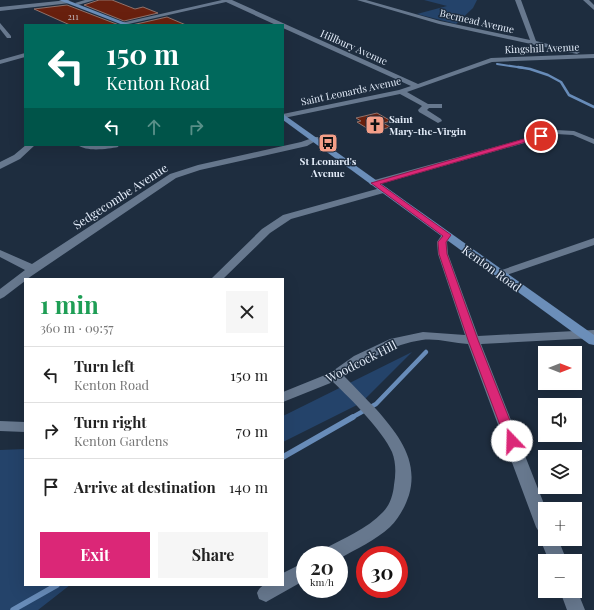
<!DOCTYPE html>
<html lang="en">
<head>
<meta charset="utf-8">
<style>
  body { margin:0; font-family:"Playfair Display",serif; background:#f6f6f6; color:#222; height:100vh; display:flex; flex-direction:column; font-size:15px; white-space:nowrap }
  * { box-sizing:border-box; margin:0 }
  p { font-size:13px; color:#767676 }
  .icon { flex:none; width:22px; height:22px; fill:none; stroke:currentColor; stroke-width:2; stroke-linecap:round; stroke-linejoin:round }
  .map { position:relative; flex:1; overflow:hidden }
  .drawer { position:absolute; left:24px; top:278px; width:260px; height:308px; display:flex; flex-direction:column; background:#fff; border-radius:0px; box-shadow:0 4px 16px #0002 }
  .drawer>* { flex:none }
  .guide { position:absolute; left:24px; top:24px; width:260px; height:122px; border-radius:0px; box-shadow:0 4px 16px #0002; background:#00695c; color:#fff; overflow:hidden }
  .needle { width:26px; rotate:90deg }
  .tools { position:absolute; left:538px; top:346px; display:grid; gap:8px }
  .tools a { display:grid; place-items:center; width:44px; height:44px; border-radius:0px; background:#fff; box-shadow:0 4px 16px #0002; font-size:20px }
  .speed { position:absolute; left:296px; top:546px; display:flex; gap:8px; font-size:20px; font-weight:700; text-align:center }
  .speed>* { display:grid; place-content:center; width:52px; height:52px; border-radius:50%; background:#fff; box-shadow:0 4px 16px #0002; line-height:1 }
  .speed small { font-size:10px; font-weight:400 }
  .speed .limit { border:6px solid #d22; background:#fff; color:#111 }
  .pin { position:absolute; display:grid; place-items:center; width:34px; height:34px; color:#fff; margin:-17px; border:2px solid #fff; border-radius:50%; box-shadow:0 1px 4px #0007 }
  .me { position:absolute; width:44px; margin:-22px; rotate:339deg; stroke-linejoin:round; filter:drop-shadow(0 0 3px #0008) }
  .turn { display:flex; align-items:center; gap:14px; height:84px; padding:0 16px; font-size:18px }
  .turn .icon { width:52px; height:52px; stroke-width:2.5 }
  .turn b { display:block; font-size:28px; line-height:34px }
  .lanes { display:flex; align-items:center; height:38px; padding:0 16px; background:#0003; justify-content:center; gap:20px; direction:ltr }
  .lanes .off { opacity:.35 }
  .round { display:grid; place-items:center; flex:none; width:42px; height:42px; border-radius:0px; background:#f6f6f6 }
  .headline { display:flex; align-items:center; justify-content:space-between; height:68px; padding:0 16px }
  h1 { font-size:24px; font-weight:700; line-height:30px; color:#1e9e55 }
  .action { display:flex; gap:8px; margin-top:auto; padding:8px 16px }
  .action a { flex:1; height:46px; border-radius:0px; background:#db2777; color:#fff; font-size:16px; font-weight:700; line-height:46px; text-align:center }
  .action a+a { background:#f6f6f6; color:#222 }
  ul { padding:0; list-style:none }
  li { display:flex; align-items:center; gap:12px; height:56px; padding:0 16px; border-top:1px solid #e0e0e0 }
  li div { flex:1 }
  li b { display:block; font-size:15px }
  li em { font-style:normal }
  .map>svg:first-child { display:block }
</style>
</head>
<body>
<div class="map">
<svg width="594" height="610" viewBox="0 0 594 610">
  <rect width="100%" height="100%" fill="#1e2d3f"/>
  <!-- green -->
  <g fill="#24436a">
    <path d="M424 0H477L473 8 456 24 417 14 447 6Z"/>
    <path d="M412 352 361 403 283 442V416Z"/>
    <path d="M25 449V585H70L38 610H0V450Z"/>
  </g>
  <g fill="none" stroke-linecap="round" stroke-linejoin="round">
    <!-- stream-far3 -->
    <path stroke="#688cb9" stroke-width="2" d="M497 64 524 68"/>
    <!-- stream-far2 -->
    <path stroke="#688cb9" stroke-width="2.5" d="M518 67 530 69 548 75 561 82 569 95 594 107"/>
    <!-- stream-far1 -->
    <path stroke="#688cb9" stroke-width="4.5" d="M351 418 376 404 426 352"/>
    <!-- stream -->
    <g stroke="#688cb9" stroke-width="5.5">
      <path d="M283 457 353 417"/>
      <path d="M13 610 57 585"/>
    </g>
  </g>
  <!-- building -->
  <g fill="#69200e" stroke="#90726b">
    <path d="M99 0H112L135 9 143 7 158 13 124 21 84 5Z"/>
    <path d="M67 5 119 25H70L34 9Z"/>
    <path d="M167 17 186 25H132Z"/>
    <path d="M377 113 391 121 383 123 390 127 373 132 357 122 361 121 356 118Z"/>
  </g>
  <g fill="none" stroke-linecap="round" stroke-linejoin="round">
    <!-- minor -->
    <g fill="#67788e" fill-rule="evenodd">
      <path d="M68 0 70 1V3L0 11V7Z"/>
      <path d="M85 0H95L78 5 75 3Z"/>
      <path d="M222 0H232L418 84 491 58 594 54V58L492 62 407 92 428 104H442V108H429L427 110 441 119 442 121 438 123 419 112 418 110 422 106 400 94 284 118 283 114 399 90 411 86 283 28V25H276L226 2 124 25 121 23Z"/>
      <path d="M357 0H366L440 21 530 40 515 0H521L536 41 580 52 577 54 439 24Z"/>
      <path d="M583 0H589L594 5V10Z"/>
      <path d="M0 23 11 36V38H7L0 29Z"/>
      <path d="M25 53V57L0 64V60Z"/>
      <path d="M556 130 574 131 594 139V144L573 135 556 134 377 185H371L369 183 371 181Z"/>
      <path d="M315 137H318L319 139 307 146 200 170 176 178 27 279H25V281L4 297 0 299V289L25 270 0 257V250L32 264 170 174 198 165 301 142Z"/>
      <path d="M26 145H35L20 159 0 169V162L14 155Z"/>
      <path d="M78 145H119L118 147C108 149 86 152 78 145Z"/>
      <path d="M384 187 387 188 389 190 387 192 291 219 270 233 223 279H211L262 229 283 215Z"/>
      <path d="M447 232 452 235 447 242 448 254 478 336 594 330V338L481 344 546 509H545V539H558L567 561H549L540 539 543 534 539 532 536 527 468 344C453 343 436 338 422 340 393 344 367 360 344 376 355 387 365 398 376 409 398 434 419 460 409 495 405 507 399 518 390 527 376 540 356 549 339 559V555H321L324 549C344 538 367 529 383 512 390 505 393 495 394 485 396 474 396 462 392 452 382 430 351 399 333 382L283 402V392L330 373 354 356 390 339 423 332 465 335 438 254 437 242 443 233Z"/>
      <path d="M594 238V245L504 276H496L494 274 496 272Z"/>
      <path d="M0 421 25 422V432L0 431Z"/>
      <path d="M305 562V580L266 602 259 599 257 593C262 581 272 585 283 585V573Z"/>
      <path d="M575 585 585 610H567L560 591H575Z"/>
    </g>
    <!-- major -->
    <g fill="#6b8eb9" fill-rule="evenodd">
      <path d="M59 0H67L131 25H123Z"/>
      <path d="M283 114 594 335V345L589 344 283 120Z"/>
    </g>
  </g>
  <!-- route -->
  <path fill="#db2777" stroke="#8e194d" d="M541 134 544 136 543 137 380 184 451 235 446 242 447 254 478 340 518 441 516 444 512 445 508 444 506 441 468 340 439 254 438 242 443 236 371 183Z"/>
  <!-- icons -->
  <defs>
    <g id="church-square" transform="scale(1)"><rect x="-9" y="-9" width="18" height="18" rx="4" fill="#f49e88" stroke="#1e2d3f"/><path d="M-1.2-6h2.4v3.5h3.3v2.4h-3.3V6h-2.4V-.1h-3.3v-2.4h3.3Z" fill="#111"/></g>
    <g id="bus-square" transform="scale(1)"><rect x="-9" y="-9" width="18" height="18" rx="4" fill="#f49e88" stroke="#1e2d3f"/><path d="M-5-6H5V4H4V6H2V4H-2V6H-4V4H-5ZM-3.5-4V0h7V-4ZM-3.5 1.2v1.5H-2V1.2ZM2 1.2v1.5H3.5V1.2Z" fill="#111"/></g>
  </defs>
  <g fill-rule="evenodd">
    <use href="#church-square" x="375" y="125"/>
    <use href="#bus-square" x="328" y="143"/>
  </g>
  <g text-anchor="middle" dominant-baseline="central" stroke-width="3" stroke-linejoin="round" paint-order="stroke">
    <!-- far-number labels -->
    <g font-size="9" fill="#c4b9be">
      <text x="73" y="16">211</text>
    </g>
    <!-- far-street labels -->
    <g font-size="10" fill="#e3ecf9" stroke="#1e2d3f">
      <text transform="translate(477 21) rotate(13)">Becmead Avenue</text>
      <text transform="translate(354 47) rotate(24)">Hillbury Avenue</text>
      <text transform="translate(542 48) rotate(-2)">Kingshill Avenue</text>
      <text transform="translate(351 91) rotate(-12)">Saint Leonards Avenue</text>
    </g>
    <!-- far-poi labels -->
    <g font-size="10" font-weight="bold" fill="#e3ecf9" stroke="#1e2d3f" text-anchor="start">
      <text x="389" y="119">Saint<tspan x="389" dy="12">Mary-the-Virgin</tspan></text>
      <text x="328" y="161" text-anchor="middle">St Leonard's<tspan x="328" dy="12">Avenue</tspan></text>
    </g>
    <!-- street labels -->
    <g font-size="12" fill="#e3ecf9" stroke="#1e2d3f">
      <text transform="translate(120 196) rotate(-33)">Sedgecombe Avenue</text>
      <text transform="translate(492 268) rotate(36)">Kenton Road</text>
      <text transform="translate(361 361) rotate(-27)">Woodcock Hill</text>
    </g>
  </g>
</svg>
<div class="tools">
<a><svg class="needle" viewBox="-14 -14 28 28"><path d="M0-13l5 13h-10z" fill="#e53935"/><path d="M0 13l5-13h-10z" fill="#767676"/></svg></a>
<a><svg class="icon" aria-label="sound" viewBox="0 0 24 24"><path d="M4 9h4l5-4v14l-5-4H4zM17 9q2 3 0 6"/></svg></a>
<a><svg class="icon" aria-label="layers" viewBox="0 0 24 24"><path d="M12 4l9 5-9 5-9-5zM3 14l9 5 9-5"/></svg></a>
<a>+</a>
<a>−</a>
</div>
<div class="speed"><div>20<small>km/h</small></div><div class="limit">30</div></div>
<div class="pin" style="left:541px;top:136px;background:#d93025"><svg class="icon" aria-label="arrive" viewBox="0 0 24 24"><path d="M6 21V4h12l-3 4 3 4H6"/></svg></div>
<svg class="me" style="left:512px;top:441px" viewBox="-20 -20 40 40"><circle r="19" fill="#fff"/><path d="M0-13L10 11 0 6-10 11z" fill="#db2777"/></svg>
<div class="guide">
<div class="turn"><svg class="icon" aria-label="left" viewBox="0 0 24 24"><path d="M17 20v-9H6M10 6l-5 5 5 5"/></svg><div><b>150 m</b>Kenton Road</div></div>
<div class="lanes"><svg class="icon" aria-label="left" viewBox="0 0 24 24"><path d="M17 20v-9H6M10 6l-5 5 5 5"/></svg><svg class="icon off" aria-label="ahead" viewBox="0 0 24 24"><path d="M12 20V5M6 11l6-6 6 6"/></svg><svg class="icon off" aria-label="right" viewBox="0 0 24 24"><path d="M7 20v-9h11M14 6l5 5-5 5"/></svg></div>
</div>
<section class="drawer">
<div class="headline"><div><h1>1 min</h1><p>360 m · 09:57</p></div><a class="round"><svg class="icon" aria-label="close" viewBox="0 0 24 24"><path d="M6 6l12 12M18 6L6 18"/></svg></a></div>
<ul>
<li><svg class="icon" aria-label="left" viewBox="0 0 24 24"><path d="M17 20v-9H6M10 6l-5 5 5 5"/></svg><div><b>Turn left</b><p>Kenton Road</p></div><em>150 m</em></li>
<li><svg class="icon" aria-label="right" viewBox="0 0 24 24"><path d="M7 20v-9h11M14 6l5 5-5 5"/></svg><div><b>Turn right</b><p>Kenton Gardens</p></div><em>70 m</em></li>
<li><svg class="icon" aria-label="arrive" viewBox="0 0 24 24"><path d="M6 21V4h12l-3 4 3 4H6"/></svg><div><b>Arrive at destination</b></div><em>140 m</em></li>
</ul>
<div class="action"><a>Exit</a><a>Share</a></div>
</section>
</div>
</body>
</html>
